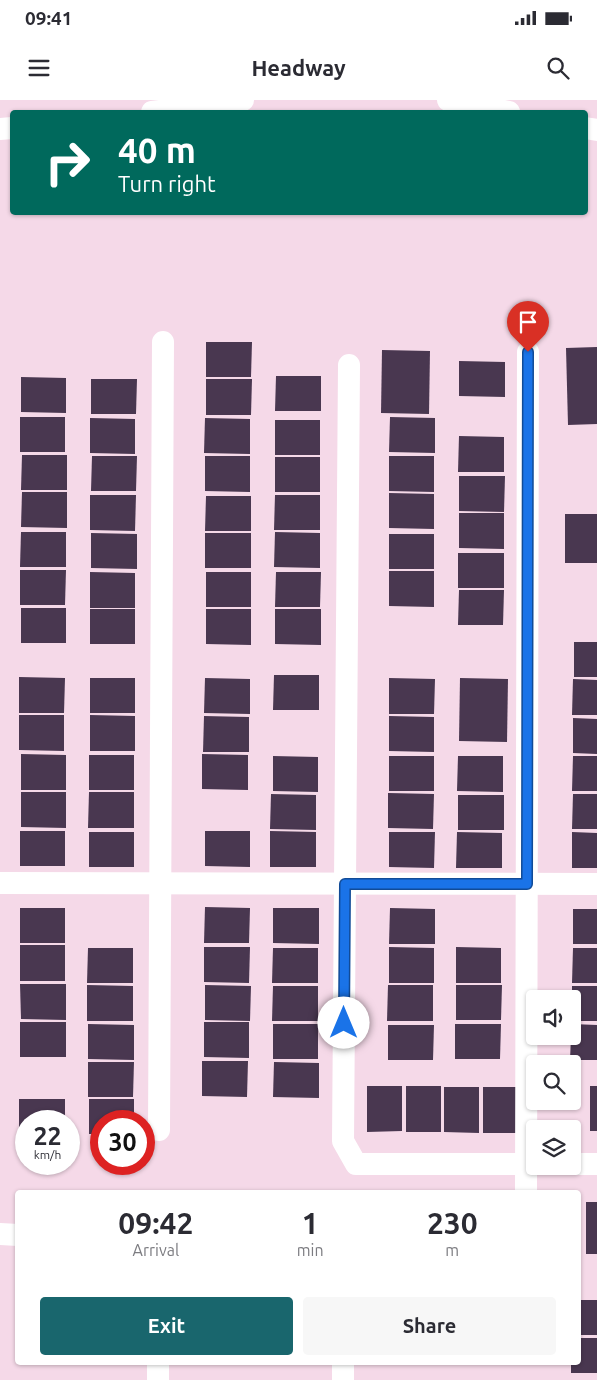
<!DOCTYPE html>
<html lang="en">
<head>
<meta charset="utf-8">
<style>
  body { margin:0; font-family:Ubuntu,sans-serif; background:#f7f7f7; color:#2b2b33; height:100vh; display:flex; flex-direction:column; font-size:19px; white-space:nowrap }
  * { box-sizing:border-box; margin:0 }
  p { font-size:16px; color:#7c7c81 }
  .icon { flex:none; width:28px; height:28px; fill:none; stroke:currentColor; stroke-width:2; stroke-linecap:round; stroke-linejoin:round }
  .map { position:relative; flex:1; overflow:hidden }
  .drawer { position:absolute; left:15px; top:1090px; width:566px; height:175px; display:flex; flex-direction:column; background:#fff; border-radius:5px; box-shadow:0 1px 4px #0004 }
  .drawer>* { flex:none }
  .banner { position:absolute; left:10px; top:10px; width:578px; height:105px; border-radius:5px; box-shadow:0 1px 4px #0004; background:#00695c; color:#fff; overflow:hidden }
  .buttons { position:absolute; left:526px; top:890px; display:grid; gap:10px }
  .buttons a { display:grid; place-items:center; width:55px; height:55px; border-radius:5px; background:#fff; box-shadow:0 1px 4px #0004; font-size:25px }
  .speed { position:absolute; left:15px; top:1010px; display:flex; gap:10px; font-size:25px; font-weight:700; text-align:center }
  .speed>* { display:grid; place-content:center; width:65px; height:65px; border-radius:50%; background:#fff; box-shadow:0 1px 4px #0004; line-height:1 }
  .speed small { font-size:12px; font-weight:400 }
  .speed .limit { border:8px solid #d22; background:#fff; color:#111 }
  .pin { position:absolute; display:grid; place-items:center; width:42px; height:42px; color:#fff; margin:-51px -21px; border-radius:50% 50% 50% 0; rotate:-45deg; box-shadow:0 0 5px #0007 }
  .pin .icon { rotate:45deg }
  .me { position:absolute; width:55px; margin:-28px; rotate:0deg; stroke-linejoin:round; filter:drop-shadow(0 0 4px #0008) }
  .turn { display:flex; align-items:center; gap:18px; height:105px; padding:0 25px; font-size:22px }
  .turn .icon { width:65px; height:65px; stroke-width:2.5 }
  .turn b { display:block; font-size:35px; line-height:42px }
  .eta { display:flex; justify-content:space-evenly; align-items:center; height:85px; text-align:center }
  .eta b { font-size:30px; font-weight:600; line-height:35px }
  .cta { display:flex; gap:10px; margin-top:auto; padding:10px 25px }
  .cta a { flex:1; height:58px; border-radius:5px; background:#19666d; color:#fff; font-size:20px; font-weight:600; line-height:58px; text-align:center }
  .cta a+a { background:#f7f7f7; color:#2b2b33 }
  .status { display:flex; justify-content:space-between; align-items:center; height:35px; padding:0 25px; background:#fff; direction:ltr }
  .status svg { height:14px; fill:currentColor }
  header { display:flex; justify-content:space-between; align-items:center; height:65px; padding:0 25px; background:#fff; font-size:22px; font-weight:600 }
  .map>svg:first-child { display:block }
</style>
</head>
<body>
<div class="status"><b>09:41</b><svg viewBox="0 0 49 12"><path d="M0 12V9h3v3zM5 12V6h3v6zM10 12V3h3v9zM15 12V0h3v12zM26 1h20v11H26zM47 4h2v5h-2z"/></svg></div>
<header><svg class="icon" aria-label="menu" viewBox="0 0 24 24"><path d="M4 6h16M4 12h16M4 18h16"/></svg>Headway<svg class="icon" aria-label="search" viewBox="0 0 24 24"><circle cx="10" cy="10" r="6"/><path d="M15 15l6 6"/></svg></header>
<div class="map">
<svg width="597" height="1280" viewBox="0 0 597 1280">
  <rect width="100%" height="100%" fill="#f5d9e8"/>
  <!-- building -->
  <g fill="#493750">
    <path d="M206 242H252L251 277H206Z"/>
    <path d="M597 247V324L568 325 566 248Z"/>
    <path d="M382 250 430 251 429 314 381 313Z"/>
    <path d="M459 261 505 262V297L459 296Z"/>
    <path d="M276 276H321V311H275Z"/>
    <path d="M21 277 66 278V313L21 312Z"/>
    <path d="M91 279H137L136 314H91Z"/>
    <path d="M206 279H252L251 315H206Z"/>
    <rect x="20" y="317" width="45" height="35"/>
    <path d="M390 317 435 318V353L389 352Z"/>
    <path d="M90 318 135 319V354L90 353Z"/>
    <path d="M205 318 250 319V354L204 353Z"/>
    <rect x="275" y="320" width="45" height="35"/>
    <path d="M459 336 504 337V372H458Z"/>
    <path d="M22 355H67V390H21Z"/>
    <path d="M92 356H137L136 391H91Z"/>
    <path d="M205 356H250V392L205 391Z"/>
    <path d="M389 356H434V392L389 391Z"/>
    <rect x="275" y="357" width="45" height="35"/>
    <path d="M459 376H505L504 412 459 411Z"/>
    <path d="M22 392H67V428L21 427Z"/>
    <path d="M389 393 434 394V429L389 428Z"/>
    <path d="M90 395H136L135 431 90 430Z"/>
    <path d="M275 395H320V430H274Z"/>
    <path d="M206 396H251V431H205Z"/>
    <path d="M459 413H504V449L459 448Z"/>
    <rect x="565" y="414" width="32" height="49"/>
    <path d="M21 432H66V467H20Z"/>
    <path d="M275 432 320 433V468L274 467Z"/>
    <path d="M91 433 137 434V469L91 468Z"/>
    <rect x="205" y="433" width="46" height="35"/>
    <rect x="389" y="434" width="45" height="35"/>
    <rect x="458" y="453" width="46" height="35"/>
    <path d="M20 470H66L65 505H20Z"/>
    <path d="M389 471H434V507L389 506Z"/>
    <path d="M90 472 135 473V508H90Z"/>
    <rect x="206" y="472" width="45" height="35"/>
    <path d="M276 472H321L320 507H275Z"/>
    <path d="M459 490H504L503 525H458Z"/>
    <rect x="21" y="508" width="45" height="35"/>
    <rect x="90" y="509" width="45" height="35"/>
    <path d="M206 509H251V545L206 544Z"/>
    <path d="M275 509H321V545L275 544Z"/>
    <rect x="574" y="542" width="23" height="35"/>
    <path d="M274 575H319V610H273Z"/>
    <path d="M19 577 65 578 64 613H19Z"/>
    <rect x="90" y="578" width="45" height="35"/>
    <path d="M205 578 250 579V614L204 613Z"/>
    <path d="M389 578 435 579 434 614H389Z"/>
    <path d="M460 578 508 579 507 642 459 641Z"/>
    <path d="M573 579 597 580V615H572Z"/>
    <path d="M19 615H64V651L19 650Z"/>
    <path d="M90 615 135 616V651H90Z"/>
    <path d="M204 616 249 617V652H203Z"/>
    <path d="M389 616 434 617V652L389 651Z"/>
    <path d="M573 618 597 619V654L573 653Z"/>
    <path d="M21 654 66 655V690H21Z"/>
    <path d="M202 654 248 655V690L202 689Z"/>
    <rect x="89" y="655" width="45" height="35"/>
    <path d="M273 656 318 657V692L273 691Z"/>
    <rect x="389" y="656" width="45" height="35"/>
    <path d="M458 656H503V692L457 691Z"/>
    <path d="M573 656H597V691H572Z"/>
    <path d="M21 692H66V728L21 727Z"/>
    <path d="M89 692H134V728H88Z"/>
    <path d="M388 693 434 694 433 729 388 728Z"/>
    <path d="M271 694 316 695V730L270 729Z"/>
    <path d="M573 694H597V729H572Z"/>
    <rect x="458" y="695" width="46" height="35"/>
    <rect x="20" y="731" width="45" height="35"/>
    <path d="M205 731H250V767L205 766Z"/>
    <path d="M270 731 316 732V767H270Z"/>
    <rect x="89" y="732" width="45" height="35"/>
    <path d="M389 732H435L434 768 389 767Z"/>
    <path d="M457 732 502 733V768H456Z"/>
    <path d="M572 732 597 733V768H572Z"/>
    <path d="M205 807 250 808 249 843H204Z"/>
    <rect x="20" y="808" width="45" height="35"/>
    <path d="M273 808H319V844L273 843Z"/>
    <path d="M390 808 435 809V844H389Z"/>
    <rect x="573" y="809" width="24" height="35"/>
    <rect x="20" y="845" width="45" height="36"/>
    <path d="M204 847H250L249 883 204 882Z"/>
    <path d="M389 847 434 848V883H389Z"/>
    <path d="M456 847 501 848V883H456Z"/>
    <path d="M88 848H133V883H87Z"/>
    <path d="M273 848H318V883H272Z"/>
    <path d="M573 848H597V883H572Z"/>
    <path d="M20 884H66V920L21 919Z"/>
    <path d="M87 885 133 886V921H87Z"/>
    <path d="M205 885 251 886 250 921 205 920Z"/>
    <path d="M388 885H433V921H387Z"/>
    <path d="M456 885H502L501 920H456Z"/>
    <path d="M273 886H318V921H272Z"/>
    <rect x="572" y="886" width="25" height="35"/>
    <rect x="20" y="922" width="46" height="35"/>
    <path d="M204 922H249V958L204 957Z"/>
    <path d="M88 924 134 925V960L88 959Z"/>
    <rect x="273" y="924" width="45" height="35"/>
    <path d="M455 924H501L500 959H455Z"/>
    <path d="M572 924 597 925V960H570L571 936H572Z"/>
    <path d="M388 925H434L433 960H388Z"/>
    <path d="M202 961H248L247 997 202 996Z"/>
    <path d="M88 962H134L133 997H88Z"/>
    <path d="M274 962 319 963V998L273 997Z"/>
    <path d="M367 986H402V1031L367 1032Z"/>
    <rect x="406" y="986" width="35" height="46"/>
    <rect x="590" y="986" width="7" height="45"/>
    <path d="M444 987H479V1033L444 1032Z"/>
    <rect x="483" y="987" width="35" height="46"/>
    <path d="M19 999H65V1021H26V1034H19Z"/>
    <path d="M89 999H134V1021H101V1034H89Z"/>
    <rect x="586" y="1102" width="11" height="52"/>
    <rect x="579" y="1200" width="18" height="35"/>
    <path d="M579 1238H597V1273H571V1262H579Z"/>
  </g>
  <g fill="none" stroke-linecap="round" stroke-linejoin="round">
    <!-- street -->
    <g stroke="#fff" stroke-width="22">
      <path d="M448 0 509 12"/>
      <path d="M152 12 243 0"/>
      <path d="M585 28 597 30"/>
      <path d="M0 29 12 28"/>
      <path d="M349 265 343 1041 356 1064H535"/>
      <path d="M0 783 597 784"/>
      <path d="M159 1030 163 242"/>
      <path d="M572 1064H597"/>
      <path d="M526 1092 528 252"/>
      <path d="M0 1134 18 1135"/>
      <path d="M343 1262V1280"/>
      <path d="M158 1280V1262"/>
    </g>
  </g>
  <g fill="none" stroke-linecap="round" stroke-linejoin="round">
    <!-- route casing -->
    <g stroke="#114b97" stroke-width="12">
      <path id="route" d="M344 923 345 784H527L528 252"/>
    </g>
    <!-- route -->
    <use href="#route" stroke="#1a73e8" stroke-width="9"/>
  </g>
</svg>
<div class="buttons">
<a><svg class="icon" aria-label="sound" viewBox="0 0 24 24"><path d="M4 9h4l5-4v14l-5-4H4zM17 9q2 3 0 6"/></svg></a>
<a><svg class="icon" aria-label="search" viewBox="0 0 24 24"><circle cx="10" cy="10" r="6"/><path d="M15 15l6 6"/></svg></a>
<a><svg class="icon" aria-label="layers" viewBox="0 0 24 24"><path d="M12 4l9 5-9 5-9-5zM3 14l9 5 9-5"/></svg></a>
</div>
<div class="speed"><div>22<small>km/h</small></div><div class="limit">30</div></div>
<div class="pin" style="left:528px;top:252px;background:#d93025"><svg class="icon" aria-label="arrive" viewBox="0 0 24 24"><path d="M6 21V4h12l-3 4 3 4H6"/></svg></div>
<svg class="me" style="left:344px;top:923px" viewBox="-20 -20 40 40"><circle r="19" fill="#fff"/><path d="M0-13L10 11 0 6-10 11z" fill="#1a73e8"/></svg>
<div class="banner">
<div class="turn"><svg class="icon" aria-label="right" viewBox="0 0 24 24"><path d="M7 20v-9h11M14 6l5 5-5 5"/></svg><div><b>40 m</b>Turn right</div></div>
</div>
<section class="drawer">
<div class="eta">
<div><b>09:42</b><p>Arrival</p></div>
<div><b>1</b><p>min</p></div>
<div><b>230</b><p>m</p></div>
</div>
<div class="cta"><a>Exit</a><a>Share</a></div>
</section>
</div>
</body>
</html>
